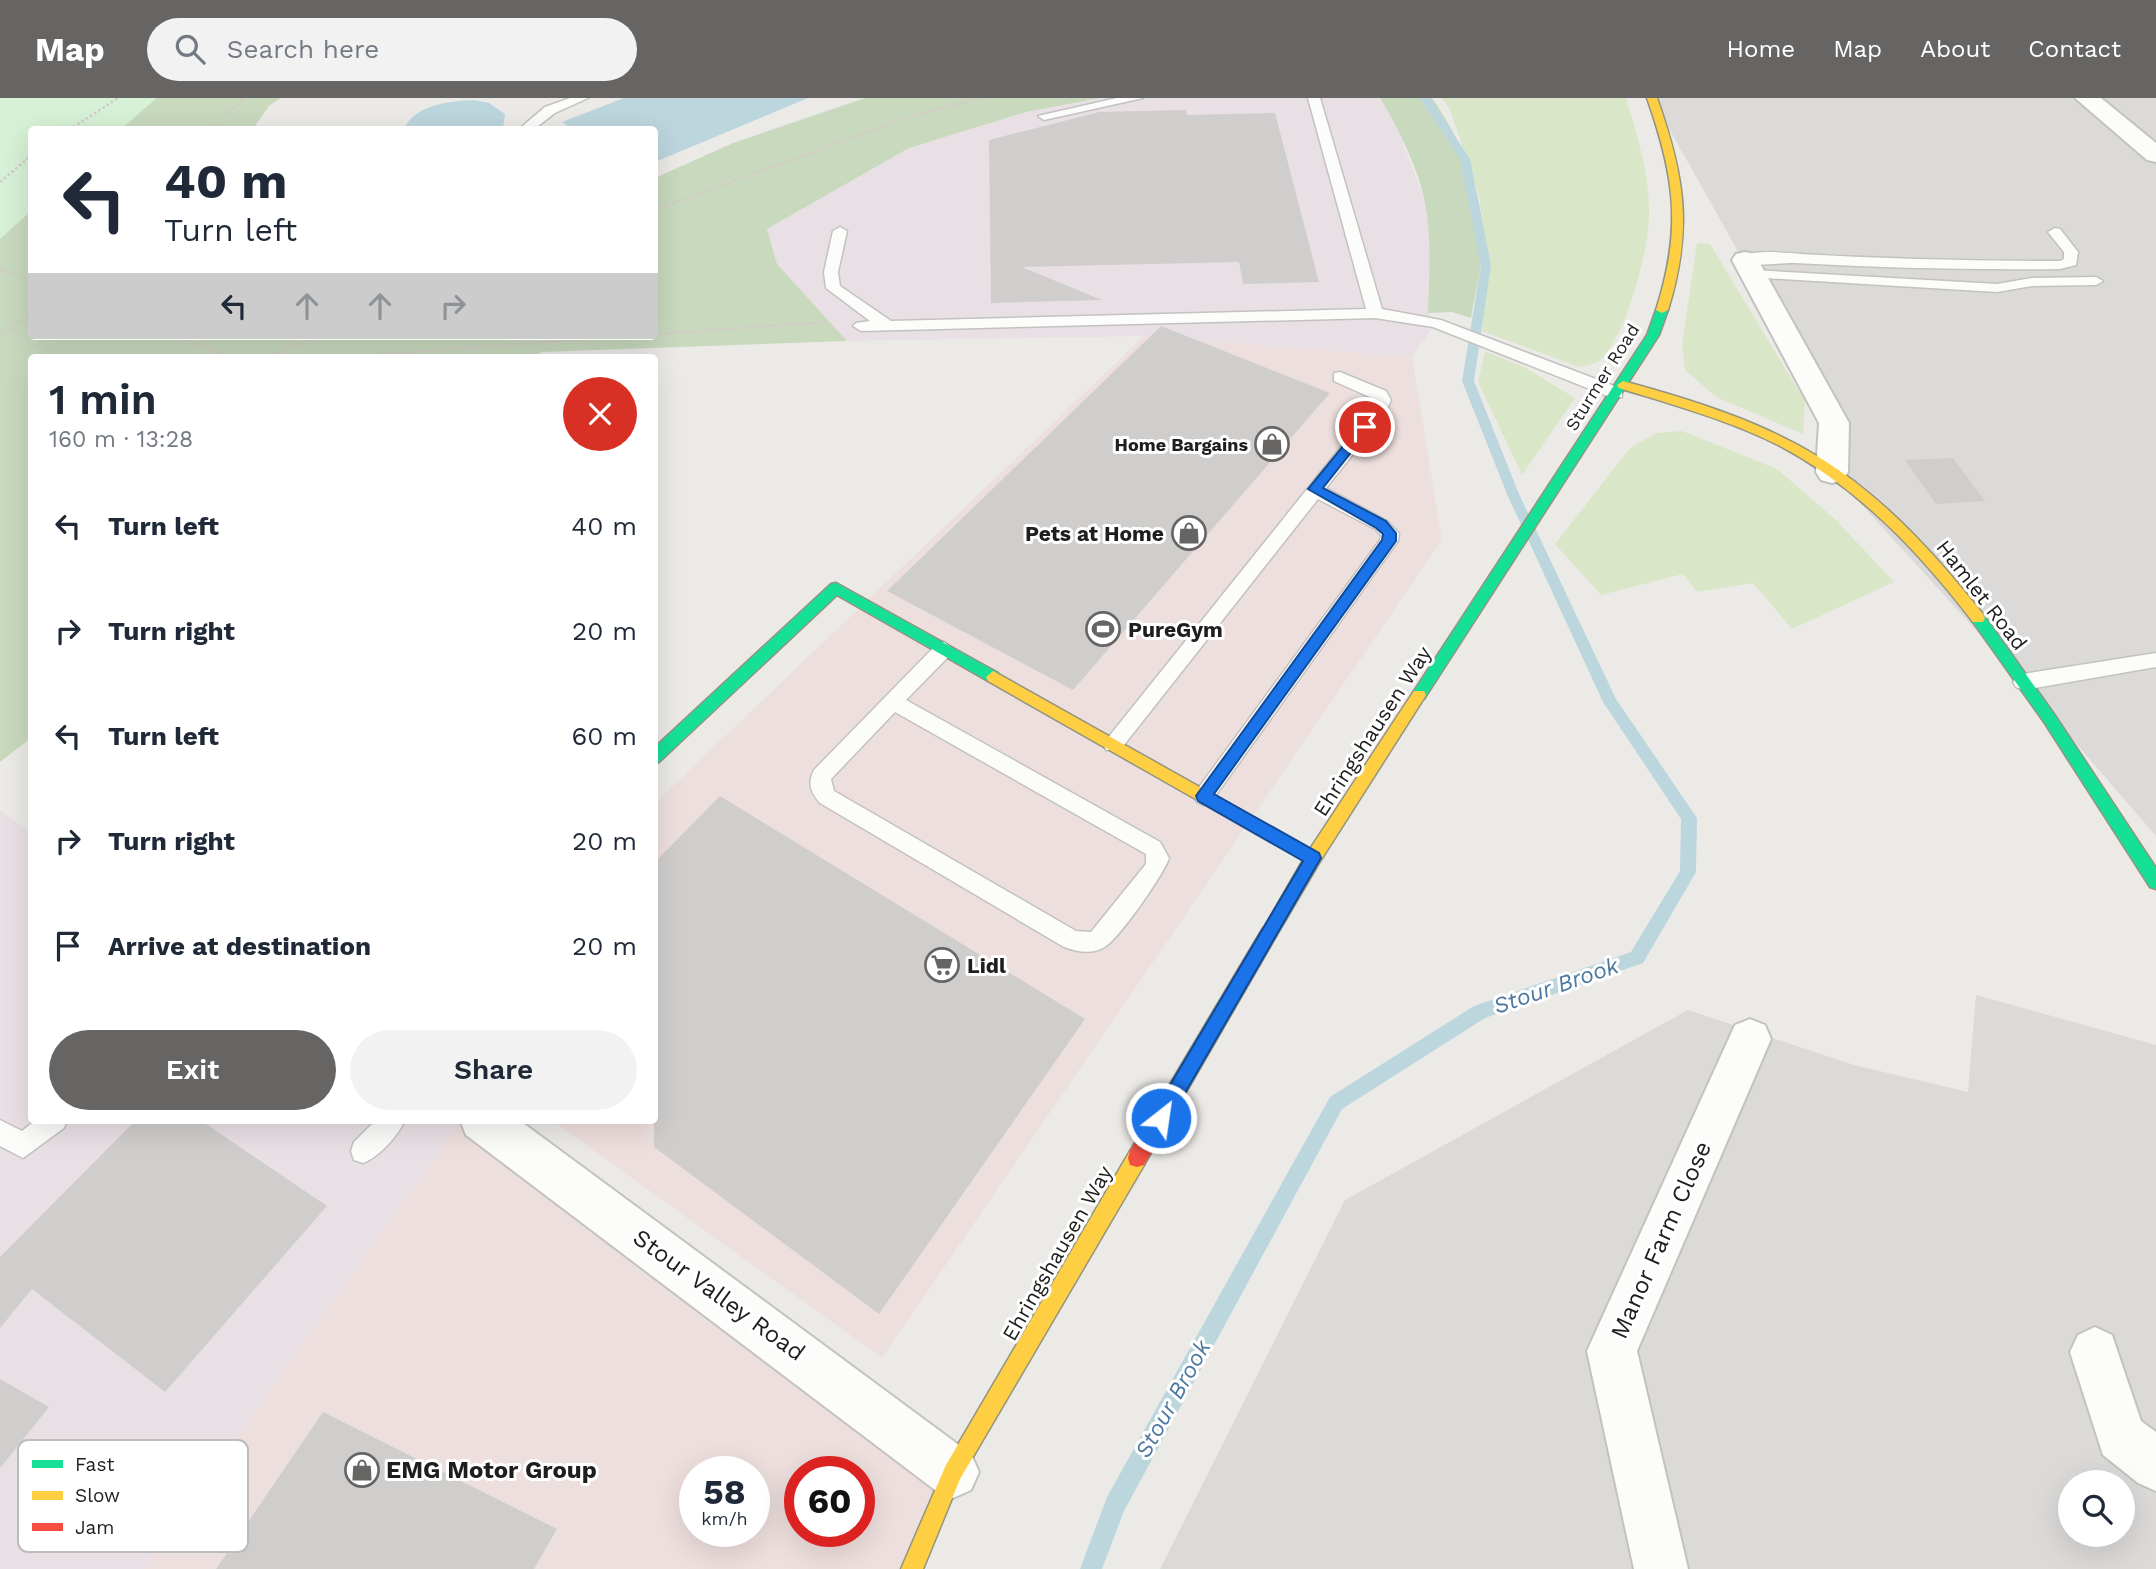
<!DOCTYPE html>
<html lang="en">
<head>
<meta charset="utf-8">
<style>
  body { margin:0; font-family:"Work Sans",sans-serif; background:#f2f2f3; color:#1f2937; height:100vh; display:flex; flex-direction:column; font-size:26px; white-space:nowrap }
  * { box-sizing:border-box; margin:0 }
  p { font-size:23px; color:#747a83 }
  .icon { flex:none; width:38px; height:38px; fill:none; stroke:currentColor; stroke-width:2; stroke-linecap:round; stroke-linejoin:round }
  .map { position:relative; flex:1; overflow:hidden }
  .panel { position:absolute; left:28px; top:256px; width:630px; height:770px; display:flex; flex-direction:column; background:#fff; border-radius:7px; box-shadow:0 7px 28px #0002 }
  .panel>* { flex:none }
  .banner { position:absolute; left:28px; top:28px; width:630px; height:214px; border-radius:7px; box-shadow:0 7px 28px #0002; background:#fff; color:#1f2937; overflow:hidden }
  .fabs { position:absolute; left:2058px; top:1372px; display:grid; gap:14px }
  .fabs a { display:grid; place-items:center; width:77px; height:77px; border-radius:50%; background:#fff; box-shadow:0 7px 28px #0002; font-size:35px }
  .speed { position:absolute; left:679px; top:1358px; display:flex; gap:14px; font-size:35px; font-weight:700; text-align:center }
  .speed>* { display:grid; place-content:center; width:91px; height:91px; border-radius:50%; background:#fff; box-shadow:0 7px 28px #0002; line-height:1 }
  .speed small { font-size:18px; font-weight:400 }
  .speed .limit { border:10px solid #d22; background:#fff; color:#111 }
  .pin { position:absolute; display:grid; place-items:center; width:60px; height:60px; color:#fff; margin:-30px; border:4px solid #fff; border-radius:50%; box-shadow:0 2px 7px #0007 }
  .me { position:absolute; width:77px; margin:-38px; rotate:30deg; stroke-linejoin:round; filter:drop-shadow(0 0 5px #0008) }
  .turn { display:flex; align-items:center; gap:24px; height:147px; padding:0 21px; font-size:32px }
  .turn .icon { width:91px; height:91px; stroke-width:2.5 }
  .turn b { display:block; font-size:49px; line-height:60px }
  .lanes { display:flex; align-items:center; height:66px; padding:0 21px; background:#0003; justify-content:center; gap:35px; direction:ltr }
  .lanes .off { opacity:.35 }
  .round { display:grid; place-items:center; flex:none; width:74px; height:74px; border-radius:37px; background:#f2f2f3 }
  .head { display:flex; align-items:center; justify-content:space-between; height:119px; padding:0 21px }
  h1 { font-size:42px; font-weight:600; line-height:52px }
  .cta { display:flex; gap:14px; margin-top:auto; padding:14px 21px }
  .cta a { flex:1; height:80px; border-radius:42px; background:#666564; color:#fff; font-size:28px; font-weight:600; line-height:80px; text-align:center }
  .cta a+a { background:#f2f2f3; color:#1f2937 }
  ul { padding:0; list-style:none }
  li { display:flex; align-items:center; gap:21px; height:105px; padding:0 21px }
  li div { flex:1 }
  li b { display:block; font-size:26px }
  li em { font-style:normal }
  header { display:flex; align-items:center; gap:42px; box-sizing:border-box; height:98px; padding:0 35px; background:#666564; color:#fff }
  header strong { font-size:33px }
  nav { display:flex; gap:38px; margin-inline-start:auto; font-size:24px }
  .search { width:490px; height:63px; background:#f2f2f3; display:flex; align-items:center; gap:18px; box-sizing:border-box; padding:0 24px; border-radius:38px; color:#747a83; font-size:26px }
  .map>svg:first-child { display:block }
</style>
</head>
<body>
<header>
<strong>Map</strong>
<div class="search"><svg class="icon" aria-label="search" viewBox="0 0 24 24"><circle cx="10" cy="10" r="6"/><path d="M15 15l6 6"/></svg>Search here</div>
<nav><a>Home</a><a>Map</a><a>About</a><a>Contact</a></nav>
</header>
<div class="map">
<svg width="2156" height="1471" viewBox="0 0 2156 1471">
  <rect width="100%" height="100%" fill="#eceae7"/>
  <!-- residential -->
  <g fill="#dbdad8" fill-rule="evenodd">
    <path d="M1652 0H2156V738L2023 584 1832 374 1834 325Z"/>
    <path d="M1976 897 2156 947V1471H1160L1345 1102 1688 912 1854 967 1968 994ZM2070 1384H2123V1437H2070Z"/>
  </g>
  <!-- commercial -->
  <g fill="#eddfdd" fill-rule="evenodd">
    <path d="M1144 238 1412 259 1442 442 882 1260 551 1022H654L655 705Z"/>
    <path d="M461 1022 953 1374 912 1471H143ZM695 1374H754V1433H695ZM800 1374H859V1433H800Z"/>
  </g>
  <!-- industrial -->
  <g fill="#e9e0e5">
    <path d="M1100 0H1380L1396 27 1425 103 1430 146 1428 215 1436 225 1412 259 1144 238 847 243 777 166 767 131 909 50 1026 14Z"/>
    <path d="M0 712 31 735 32 1022H461L143 1471H0Z"/>
  </g>
  <!-- grass -->
  <g fill="#d9e7c8">
    <path d="M1441 0H1626C1637 37 1650 77 1649 117 1649 152 1627 233 1603 259 1597 267 1588 267 1579 269L1482 233 1487 158 1479 97 1449 9Z"/>
    <path d="M1697 145 1710 146 1805 303 1803 336 1716 299 1685 272 1682 247Z"/>
    <path d="M1485 253 1524 269 1575 300 1522 377 1478 284Z"/>
    <path d="M1682 333 1777 371 1837 423 1894 484 1792 531 1753 485 1697 494 1683 476 1601 497 1555 446 1630 350 1656 335Z"/>
  </g>
  <!-- forest -->
  <g fill="#c8d9be">
    <path d="M0 0H281L269 8 253 31 32 32V238H654L655 80 733 45 865 0H1100L1026 14 909 50 767 131 777 166 847 243 541 254 534 259H32L31 640 0 664Z"/>
    <path d="M1380 0H1432C1460 40 1482 90 1483 140 1483 166 1475 195 1471 220L1452 214 1428 215C1429 179 1432 141 1425 105 1419 72 1398 29 1380 0Z"/>
  </g>
  <!-- park -->
  <path fill="#d6f1d6" d="M0 0H157L121 31 32 32 31 113 0 141Z"/>
  <!-- water -->
  <g fill="#bcd6dd">
    <path d="M624 0H808L655 64 654 32 572 31 562 24Z"/>
    <path d="M474 2 489 5 505 16 503 31H404C415 6 451 3 474 2Z"/>
  </g>
  <g fill="none" stroke-linecap="round" stroke-linejoin="round">
    <!-- stream -->
    <path fill="#bcd6dd" fill-rule="evenodd" d="M1420 0H1430L1470 61 1491 167 1474 283 1519 396 1616 601 1697 720 1696 774 1643 865 1485 920 1342 1011 1124 1413 1102 1471H1080L1107 1399 1330 999 1474 908 1631 854 1680 773 1681 721 1603 604 1507 396 1462 283 1481 167 1460 61Z"/>
  </g>
  <!-- building -->
  <g fill="#d0cecc">
    <path d="M1186 12 1187 17 1275 15 1319 184 1243 186 1239 164 1022 169 1102 202 991 205 989 42 1099 14Z"/>
    <path d="M1161 228 1330 295 1073 592 887 493Z"/>
    <path d="M1953 360 1985 403 1936 406 1905 362Z"/>
    <path d="M720 698 1085 921 879 1216 654 1049V765Z"/>
    <path d="M136 1022H200L327 1108 165 1294 32 1191 0 1230V1159Z"/>
    <path d="M0 1281 49 1309 0 1370Z"/>
    <path d="M323 1314 557 1431 534 1471H216Z"/>
  </g>
  <g fill="none" stroke-linecap="round" stroke-linejoin="round">
    <!-- lane casing -->
    <g stroke="#c3c2c1" stroke-width="3">
      <g id="lane">
        <path d="M570 0H588L555 15 533 32H518L545 9Z"/>
        <path d="M1117 0H1143L1044 22 1038 18Z"/>
        <path d="M1308 0H1320L1382 211 1441 222 1622 291V299H1610L1433 229 1375 220 861 233 853 228 856 225 870 223 826 190 824 174 833 133 840 129 847 133 838 174 840 188 891 223 1366 211Z"/>
        <path d="M2055 130 2060 131 2078 154 2076 167 2060 171C1971 172 1884 170 1795 165 1781 164 1748 171 1738 162 1750 150 1784 155 1801 156 1887 161 1973 163 2060 163L2064 161V154L2048 134Z"/>
        <path d="M1752 172 1997 186 2032 180 2096 179 2103 183 2096 187 2032 188 1997 194 1747 179 1745 176Z"/>
        <path d="M1340 274 1386 293 1391 302 1385 316 1326 390 1387 423 1399 435 1398 443 1211 704 1204 707 1197 704 1194 698 1197 692 1380 442 1381 437 1375 431 1318 401 1120 652H1106L1103 646 1372 310 1374 301 1334 283V275Z"/>
        <path d="M944 544 953 551 951 556 906 602 1160 744 1169 760C1164 776 1120 839 1106 848 1093 857 1078 854 1064 849L820 705C811 694 807 686 814 672L937 546ZM895 614 1146 756V766L1091 834 1076 833 834 693 831 681Z"/>
        <path d="M2156 555V569L2023 592 2016 589 2013 584 2016 579 2023 576Z"/>
        <path d="M0 1022 22 1033 36 1022H67L64 1030 23 1060 0 1048Z"/>
        <path d="M376 1022H405C398 1038 379 1059 363 1065L354 1062 351 1053 354 1044Z"/>
      </g>
    </g>
    <!-- street casing -->
    <g stroke="#c3c2c1" stroke-width="4">
      <g id="street">
        <path d="M2075 0H2101L2156 45V64L2147 62Z"/>
        <path d="M1745 154 1754 156 1758 162 1849 325 1848 374 1843 382 1832 385 1821 382 1816 374 1819 325 1732 162 1736 156Z"/>
        <path d="M1750 921 1765 927 1771 941 1637 1253 1688 1471H1634L1587 1253 1735 927Z"/>
        <path d="M460 1022H519L971 1356 979 1374 971 1392 953 1400 935 1392 466 1037Z"/>
        <path d="M2095 1229 2112 1237 2141 1323 2156 1334V1393L2138 1385 2103 1357 2070 1254 2078 1237Z"/>
      </g>
    </g>
    <!-- fast casing -->
    <g stroke="#939480" stroke-width="3">
      <g id="fast">
        <path d="M1662 209 1668 212 1659 237 1424 601H1414L1412 597 1414 593 1647 237 1656 212Z"/>
        <path d="M836 485 998 575 1000 579 998 583H988L837 497 659 664 654 666V650L831 486Z"/>
        <path d="M1978 515 1983 516 2054 616 2156 770V791L2150 789 2044 624 1973 524 1971 520 1973 516Z"/>
      </g>
    </g>
    <!-- slow casing -->
    <g stroke="#939480" stroke-width="3">
      <g id="slow">
        <path d="M1647 0H1657C1685 79 1693 131 1668 212L1662 215 1656 212C1682 131 1675 79 1647 0Z"/>
        <path d="M1623 283C1689 301 1758 322 1817 358 1883 398 1935 456 1983 516L1985 520 1983 524H1973C1919 454 1859 390 1780 348 1729 322 1673 307 1619 290L1617 287Z"/>
        <path d="M993 573 1310 751 1414 593H1424L1426 597 1319 765 1275 840 1269 842 1263 840 1261 835 1303 762 988 583 986 579Z"/>
        <path d="M1137 1051 1144 1053 1146 1060 1144 1067 960 1381 923 1471H901L946 1367 1130 1053Z"/>
      </g>
    </g>
    <!-- jam casing -->
    <g stroke="#939480" stroke-width="3">
      <path id="jam" d="M1269 828 1275 830 1277 835 1275 840 1144 1067 1137 1069 1130 1067 1128 1060 1130 1053 1263 830Z"/>
    </g>
    <!-- path -->
    <g stroke="#d5c9c7" stroke-width="2.5" stroke-dasharray="2.5 2.5" stroke-linecap="butt">
      <path d="M69 32 118 0"/>
      <path d="M211 32 244 0"/>
      <path d="M0 84 32 57"/>
      <path d="M654 112 909 19 980 0"/>
      <path d="M0 171 32 183"/>
      <path d="M0 236 32 218"/>
      <path d="M654 236 826 224"/>
      <path d="M175 238 231 259"/>
      <path d="M267 259 322 238"/>
      <path d="M343 259 631 238"/>
    </g>
    <!-- lane -->
    <use href="#lane" fill="#fcfcfb" fill-rule="evenodd"/>
    <!-- street -->
    <use href="#street" fill="#fcfcfb" fill-rule="evenodd"/>
    <!-- fast -->
    <use href="#fast" fill="#16e098" fill-rule="evenodd"/>
    <!-- slow -->
    <use href="#slow" fill="#ffcf43" fill-rule="evenodd"/>
    <!-- jam -->
    <use href="#jam" fill="#f24e42" fill-rule="evenodd"/>
  </g>
  <!-- route -->
  <path fill="#1a73e8" stroke="#114b97" stroke-width="2" d="M1361 326 1371 329 1323 390 1386 423 1396 435V443L1214 696 1319 755 1321 760 1167 1026 1161 1029 1154 1026 1152 1020 1154 1014 1303 763 1198 703 1196 698 1382 442 1383 436 1376 430 1308 391Z"/>
  <!-- icons -->
  <defs>
    <g id="shop-ring" transform="scale(1.75)"><circle r="9.5" fill="#fff" stroke="#666564" stroke-width="1.5"/><path d="M-5-2.5h2.3a2.7 3.5 0 0 1 5.4 0H5L5.5 6h-11ZM-1.5-2.5h3a1.5 2.3 0 0 0-3 0Z" fill="#666564"/></g>
    <g id="stadium-ring" transform="scale(1.75)"><circle r="9.5" fill="#fff" stroke="#666564" stroke-width="1.5"/><path d="M0-5a6.5 5 0 1 0 0 10a6.5 5 0 1 0 0-10ZM-3.5-1.8h7v3.6h-7Z" fill="#666564"/></g>
    <g id="supermarket-ring" transform="scale(1.75)"><circle r="9.5" fill="#fff" stroke="#666564" stroke-width="1.5"/><path d="M-6-5.5h2.5l.6 2H6L4.5 2H-2.5L-4.4-4H-6ZM-1.5 3.2a1.3 1.3 0 1 0 .1 0ZM3 3.2a1.3 1.3 0 1 0 .1 0Z" fill="#666564"/></g>
  </defs>
  <g fill-rule="evenodd">
    <use href="#shop-ring" x="1272" y="346"/>
    <use href="#shop-ring" x="1189" y="435"/>
    <use href="#stadium-ring" x="1103" y="531"/>
    <use href="#supermarket-ring" x="942" y="867"/>
    <use href="#shop-ring" x="362" y="1372"/>
  </g>
  <g text-anchor="middle" dominant-baseline="central" stroke-width="6" stroke-linejoin="round" paint-order="stroke">
    <!-- far-street labels -->
    <g font-size="18" fill="#1e1e1e" stroke="#fff">
      <text transform="translate(1602 279) rotate(-58)">Sturmer Road</text>
    </g>
    <!-- far-poi labels -->
    <g font-size="18" font-weight="bold" fill="#1e1e1e" stroke="#fff" text-anchor="end">
      <text x="1248" y="346">Home Bargains</text>
    </g>
    <!-- poi labels -->
    <g font-size="21" font-weight="bold" fill="#1e1e1e" stroke="#fff" text-anchor="start">
      <text x="1164" y="435" text-anchor="end">Pets at Home</text>
      <text x="1128" y="531">PureGym</text>
      <text x="967" y="867">Lidl</text>
    </g>
    <!-- street labels -->
    <g font-size="21" fill="#1e1e1e" stroke="#fff">
      <text transform="translate(1982 497) rotate(52)">Hamlet Road</text>
      <text transform="translate(1372 633) rotate(-57)">Ehringshausen Way</text>
      <text transform="translate(1057 1155) rotate(-60)">Ehringshausen Way</text>
    </g>
    <!-- water labels -->
    <g font-size="23" font-style="italic" fill="#4d78a0" stroke="#fff">
      <text transform="translate(1556 888) rotate(-19)">Stour Brook</text>
      <text transform="translate(1173 1301) rotate(-61)">Stour Brook</text>
    </g>
    <!-- near-street labels -->
    <g font-size="24" fill="#1e1e1e" stroke="#fff">
      <text transform="translate(1661 1142) rotate(-66)">Manor Farm Close</text>
      <text transform="translate(719 1197) rotate(36)">Stour Valley Road</text>
    </g>
    <!-- near-poi labels -->
    <g font-size="24" font-weight="bold" fill="#1e1e1e" stroke="#fff" text-anchor="start">
      <text x="386" y="1372">EMG Motor Group</text>
    </g>
  </g>
  <!-- legend -->
  <rect x="18" y="1342" width="230" height="112" rx="10" fill="#fff" stroke="#bcbcbc" stroke-width="2"/>
  <rect x="32" y="1362" width="31" height="8" fill="#16e098"/>
  <rect x="32" y="1393" width="31" height="9" fill="#ffcf43"/>
  <rect x="32" y="1425" width="31" height="8" fill="#f24e42"/>
  <g font-size="19" fill="#1e1e1e">
    <text x="75" y="1373">Fast</text>
    <text x="75" y="1404">Slow</text>
    <text x="75" y="1436">Jam</text>
  </g>
</svg>
<div class="fabs">
<a><svg class="icon" aria-label="search" viewBox="0 0 24 24"><circle cx="10" cy="10" r="6"/><path d="M15 15l6 6"/></svg></a>
</div>
<div class="speed"><div>58<small>km/h</small></div><div class="limit">60</div></div>
<div class="pin" style="left:1365px;top:329px;background:#d93025"><svg class="icon" aria-label="arrive" viewBox="0 0 24 24"><path d="M6 21V4h12l-3 4 3 4H6"/></svg></div>
<svg class="me" style="left:1161px;top:1020px" viewBox="-20 -20 40 40"><circle r="17" fill="#1a73e8" stroke="#fff" stroke-width="3"/><path d="M0-11L8 9 0 5-8 9z" fill="#fff"/></svg>
<div class="banner">
<div class="turn"><svg class="icon" aria-label="left" viewBox="0 0 24 24"><path d="M17 20v-9H6M10 6l-5 5 5 5"/></svg><div><b>40 m</b>Turn left</div></div>
<div class="lanes"><svg class="icon" aria-label="left" viewBox="0 0 24 24"><path d="M17 20v-9H6M10 6l-5 5 5 5"/></svg><svg class="icon off" aria-label="ahead" viewBox="0 0 24 24"><path d="M12 20V5M6 11l6-6 6 6"/></svg><svg class="icon off" aria-label="ahead" viewBox="0 0 24 24"><path d="M12 20V5M6 11l6-6 6 6"/></svg><svg class="icon off" aria-label="right" viewBox="0 0 24 24"><path d="M7 20v-9h11M14 6l5 5-5 5"/></svg></div>
</div>
<section class="panel">
<div class="head"><div><h1>1 min</h1><p>160 m · 13:28</p></div><a class="round" style="background:#d93025;color:#fff"><svg class="icon" aria-label="close" viewBox="0 0 24 24"><path d="M6 6l12 12M18 6L6 18"/></svg></a></div>
<ul>
<li><svg class="icon" aria-label="left" viewBox="0 0 24 24"><path d="M17 20v-9H6M10 6l-5 5 5 5"/></svg><div><b>Turn left</b></div><em>40 m</em></li>
<li><svg class="icon" aria-label="right" viewBox="0 0 24 24"><path d="M7 20v-9h11M14 6l5 5-5 5"/></svg><div><b>Turn right</b></div><em>20 m</em></li>
<li><svg class="icon" aria-label="left" viewBox="0 0 24 24"><path d="M17 20v-9H6M10 6l-5 5 5 5"/></svg><div><b>Turn left</b></div><em>60 m</em></li>
<li><svg class="icon" aria-label="right" viewBox="0 0 24 24"><path d="M7 20v-9h11M14 6l5 5-5 5"/></svg><div><b>Turn right</b></div><em>20 m</em></li>
<li><svg class="icon" aria-label="arrive" viewBox="0 0 24 24"><path d="M6 21V4h12l-3 4 3 4H6"/></svg><div><b>Arrive at destination</b></div><em>20 m</em></li>
</ul>
<div class="cta"><a>Exit</a><a>Share</a></div>
</section>
</div>
</body>
</html>
